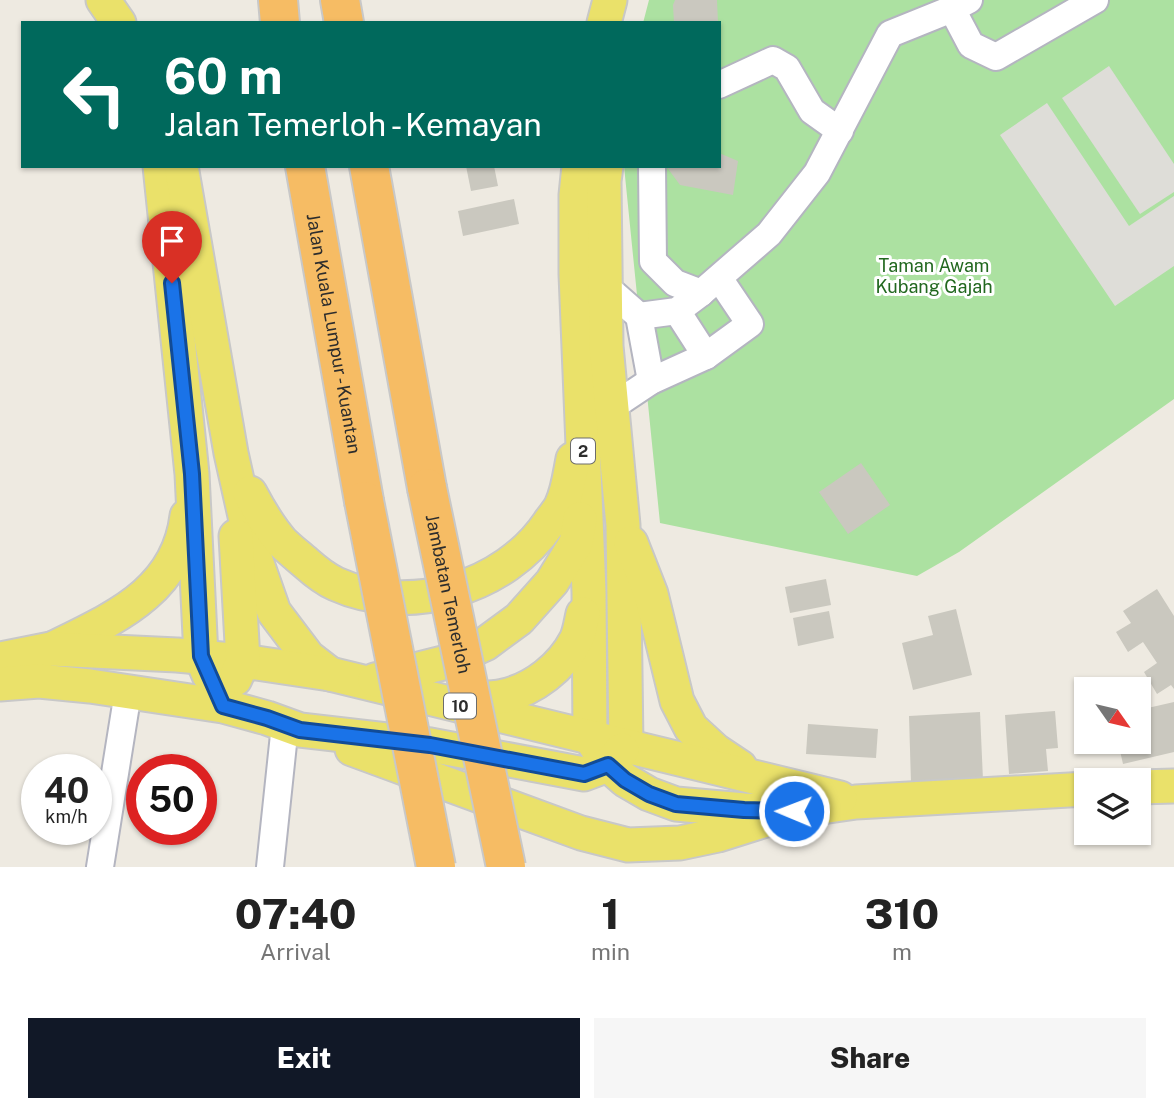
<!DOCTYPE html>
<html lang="en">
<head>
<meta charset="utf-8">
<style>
  body { margin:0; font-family:"Public Sans",sans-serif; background:#f6f6f6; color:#222; height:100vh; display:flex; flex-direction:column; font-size:26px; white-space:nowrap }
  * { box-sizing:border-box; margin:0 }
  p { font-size:23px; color:#767676 }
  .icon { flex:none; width:38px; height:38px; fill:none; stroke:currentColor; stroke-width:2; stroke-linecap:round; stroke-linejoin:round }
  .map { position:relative; height:867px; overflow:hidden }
  .side { display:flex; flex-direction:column; background:#fff; flex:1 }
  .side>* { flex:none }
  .hud { position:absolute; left:21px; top:21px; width:700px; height:147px; border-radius:0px; box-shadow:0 2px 5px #0004; background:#00695c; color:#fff; overflow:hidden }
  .needle { width:46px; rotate:124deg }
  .controls { position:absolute; left:1074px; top:677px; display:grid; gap:14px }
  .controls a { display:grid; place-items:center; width:77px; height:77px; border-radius:0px; background:#fff; box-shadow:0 2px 5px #0004; font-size:35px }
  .speed { position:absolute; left:21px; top:754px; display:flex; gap:14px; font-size:35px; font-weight:700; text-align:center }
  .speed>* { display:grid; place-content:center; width:91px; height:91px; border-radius:50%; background:#fff; box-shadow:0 2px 5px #0004; line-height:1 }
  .speed small { font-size:18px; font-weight:400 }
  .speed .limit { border:10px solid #d22; background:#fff; color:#111 }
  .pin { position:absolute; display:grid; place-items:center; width:60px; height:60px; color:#fff; margin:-72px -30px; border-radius:50% 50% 50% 0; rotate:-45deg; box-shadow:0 0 7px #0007 }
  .pin .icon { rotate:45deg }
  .me { position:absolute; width:77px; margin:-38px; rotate:271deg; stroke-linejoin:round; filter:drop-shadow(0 0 5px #0008) }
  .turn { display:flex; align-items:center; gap:24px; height:147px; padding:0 28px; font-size:32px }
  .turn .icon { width:91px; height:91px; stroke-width:2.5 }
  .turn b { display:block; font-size:49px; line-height:60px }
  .eta { display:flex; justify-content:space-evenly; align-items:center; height:119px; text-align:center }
  .eta b { font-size:42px; font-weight:800; line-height:49px }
  .primary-button { display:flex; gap:14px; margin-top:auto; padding:14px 28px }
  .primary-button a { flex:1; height:80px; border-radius:0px; background:#111827; color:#fff; font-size:28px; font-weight:800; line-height:80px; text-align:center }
  .primary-button a+a { background:#f6f6f6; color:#222 }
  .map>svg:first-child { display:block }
</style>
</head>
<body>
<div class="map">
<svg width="1174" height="867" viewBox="0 0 1174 867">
  <rect width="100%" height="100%" fill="#eeeae1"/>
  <!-- green -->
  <path fill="#ace1a1" d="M649 0H1174V399L959 552 917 576 660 523 624 166H719V23H643Z"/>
  <!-- plaza -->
  <g fill="#deddd8">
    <path d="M1109 66 1174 164V192L1140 214 1062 98Z"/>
    <path d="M1047 103 1129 226 1174 196V266L1115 306 1000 135Z"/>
  </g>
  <!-- building -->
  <g fill="#cac8bf">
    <path d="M675 0H717L718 23H674L673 5Z"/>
    <path d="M719 153 738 161 733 195 680 185 666 166H719Z"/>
    <path d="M466 166H494L498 186 471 191Z"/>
    <path d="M514 199 519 224 463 236 458 211Z"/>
    <path d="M861 463 890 505 848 534 819 492Z"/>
    <path d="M826 579 831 605 790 613 785 587Z"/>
    <path d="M1157 589 1174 616V689L1171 685 1157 694 1144 672 1157 663 1143 642 1128 652 1116 632 1131 623 1123 611Z"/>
    <path d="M956 609 972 675 913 690 902 643 933 635 928 616Z"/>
    <path d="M829 611 834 638 798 646 793 618Z"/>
    <path d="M1174 702V752L1123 764 1118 742H1139V710Z"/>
    <path d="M1055 711 1058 748 1046 749 1048 771 1009 774 1005 715Z"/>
    <path d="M980 712 983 780 911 783 909 716Z"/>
    <path d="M808 724 878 729 876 758 806 754Z"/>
  </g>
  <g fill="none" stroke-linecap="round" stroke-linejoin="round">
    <!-- minor casing -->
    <g stroke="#b4b5c0" stroke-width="30">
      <g id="minor">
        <path d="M952 9 971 45 996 57 1095 0"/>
        <path d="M719 85 773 60 787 68 812 111 840 131"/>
        <path d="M652 166 653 261 675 283 701 293"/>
        <path d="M605 286 639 316 651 381"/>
        <path d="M677 311 706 356"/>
        <path d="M639 316 677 311 701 293 769 234 817 173 890 34 952 9 969 0"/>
        <path d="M612 407 651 381 706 356 750 324 719 278"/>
        <path d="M100 867 128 692"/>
        <path d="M270 867 285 725"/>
      </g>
    </g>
    <!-- major casing -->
    <g stroke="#c8c8c8" stroke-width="37">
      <g id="major">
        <path d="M103 0 119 23"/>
        <path d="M604 23 610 0"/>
        <path d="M160 166 192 474 201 656 209 675"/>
        <path d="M181 166 231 453 253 552 274 612 308 657 330 674"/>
        <path d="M579 166 576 195V274L589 592 590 737 608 765 625 780 649 794 676 804 744 810 794 811 856 802 1087 789"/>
        <path d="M606 166 604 181 606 346 623 525 626 746"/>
        <path d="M250 493C259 510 269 527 282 542 289 549 298 556 306 563 315 571 325 579 336 584 409 617 505 588 549 523 553 517 558 512 561 506 568 492 570 474 573 459"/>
        <path d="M631 543 651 594 677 701 691 728 716 751 740 767"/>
        <path d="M54 648C114 618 178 592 187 516"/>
        <path d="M0 659 51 649 177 655 243 661 330 674 840 798"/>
        <path d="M235 679 243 661 236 536"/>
        <path d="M375 680 443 663 485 644 519 619 552 582 576 543 580 519"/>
        <path d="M0 684 39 681 90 686 223 706 267 718 300 730 430 745 584 774 608 765 622 750"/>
        <path d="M466 699C478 698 492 699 504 696 534 689 562 667 576 640 580 632 581 622 583 614"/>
        <path d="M352 749 581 833 628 845 680 843 718 835 772 818"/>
        <path d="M1139 787 1174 786"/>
      </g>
    </g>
    <!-- highway casing -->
    <g stroke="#c8c8c8" stroke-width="42">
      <g id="highway">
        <path d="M278 0 280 23"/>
        <path d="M340 0 344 23"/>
        <path id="s1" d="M305 166 364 501"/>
        <path d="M369 166 427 488"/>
      </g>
    </g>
    <!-- minor -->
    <use href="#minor" stroke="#fff" stroke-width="26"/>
    <!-- major -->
    <use href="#major" stroke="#eae16a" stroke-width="33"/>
    <!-- highway -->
    <use href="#highway" stroke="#f6bc64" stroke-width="38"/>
    <!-- highway-bridge casing -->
    <g stroke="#c8c8c8" stroke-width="42" stroke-linecap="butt">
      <g id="highway-bridge">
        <path id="s2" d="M427 488 506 867"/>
        <path d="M364 501 436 867"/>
      </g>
    </g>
    <!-- highway-bridge -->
    <use href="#highway-bridge" stroke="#f6bc64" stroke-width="38"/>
  </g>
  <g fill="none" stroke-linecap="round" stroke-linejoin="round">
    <!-- route casing -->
    <g stroke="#114b97" stroke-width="18">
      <path id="route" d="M172 283 192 474 201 656 223 706 267 718 300 730 430 745 584 774 608 765 625 780 649 794 676 804 744 810 794 811"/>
    </g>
    <!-- route -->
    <use href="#route" stroke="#1a73e8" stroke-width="12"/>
  </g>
  <g text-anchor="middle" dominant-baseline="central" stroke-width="6" stroke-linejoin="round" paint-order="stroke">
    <!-- shield labels -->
    <g fill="#fff" stroke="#6c6c6c" stroke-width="2">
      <rect x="571" y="438.5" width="24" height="25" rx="5"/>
      <rect x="444" y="693.5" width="32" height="25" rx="5"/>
    </g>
    <g font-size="16" font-weight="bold" fill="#2d2d2d">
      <text x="583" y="451">2</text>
      <text x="460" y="706">10</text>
    </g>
    <!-- park labels -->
    <g font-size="18" fill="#22681f" stroke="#fff">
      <text x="934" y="265">Taman Awam<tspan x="934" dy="21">Kubang Gajah</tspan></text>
    </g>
    <!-- street labels -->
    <g font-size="18" fill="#2d2d2d" stroke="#fff">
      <text stroke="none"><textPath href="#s1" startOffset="170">Jalan Kuala Lumpur - Kuantan</textPath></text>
      <text stroke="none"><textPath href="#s2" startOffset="108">Jambatan Temerloh</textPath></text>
    </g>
  </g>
</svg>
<div class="controls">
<a><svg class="needle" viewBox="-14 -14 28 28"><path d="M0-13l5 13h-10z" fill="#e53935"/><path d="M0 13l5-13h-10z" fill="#767676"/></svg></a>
<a><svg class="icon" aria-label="layers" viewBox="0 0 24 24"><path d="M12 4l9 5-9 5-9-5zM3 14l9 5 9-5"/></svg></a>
</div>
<div class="speed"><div>40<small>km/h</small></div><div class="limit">50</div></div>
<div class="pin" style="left:172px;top:283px;background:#d93025"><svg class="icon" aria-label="arrive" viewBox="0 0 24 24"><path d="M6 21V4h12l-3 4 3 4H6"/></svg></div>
<svg class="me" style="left:794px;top:811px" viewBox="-20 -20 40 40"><circle r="17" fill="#1a73e8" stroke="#fff" stroke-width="3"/><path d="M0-11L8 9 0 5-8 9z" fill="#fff"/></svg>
<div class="hud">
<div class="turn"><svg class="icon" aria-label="left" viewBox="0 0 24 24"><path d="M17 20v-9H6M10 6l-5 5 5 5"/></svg><div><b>60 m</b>Jalan Temerloh - Kemayan</div></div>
</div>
</div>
<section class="side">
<div class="eta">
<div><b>07:40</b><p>Arrival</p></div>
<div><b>1</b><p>min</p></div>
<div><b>310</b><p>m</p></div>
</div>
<div class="primary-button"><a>Exit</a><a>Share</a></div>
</section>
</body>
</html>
